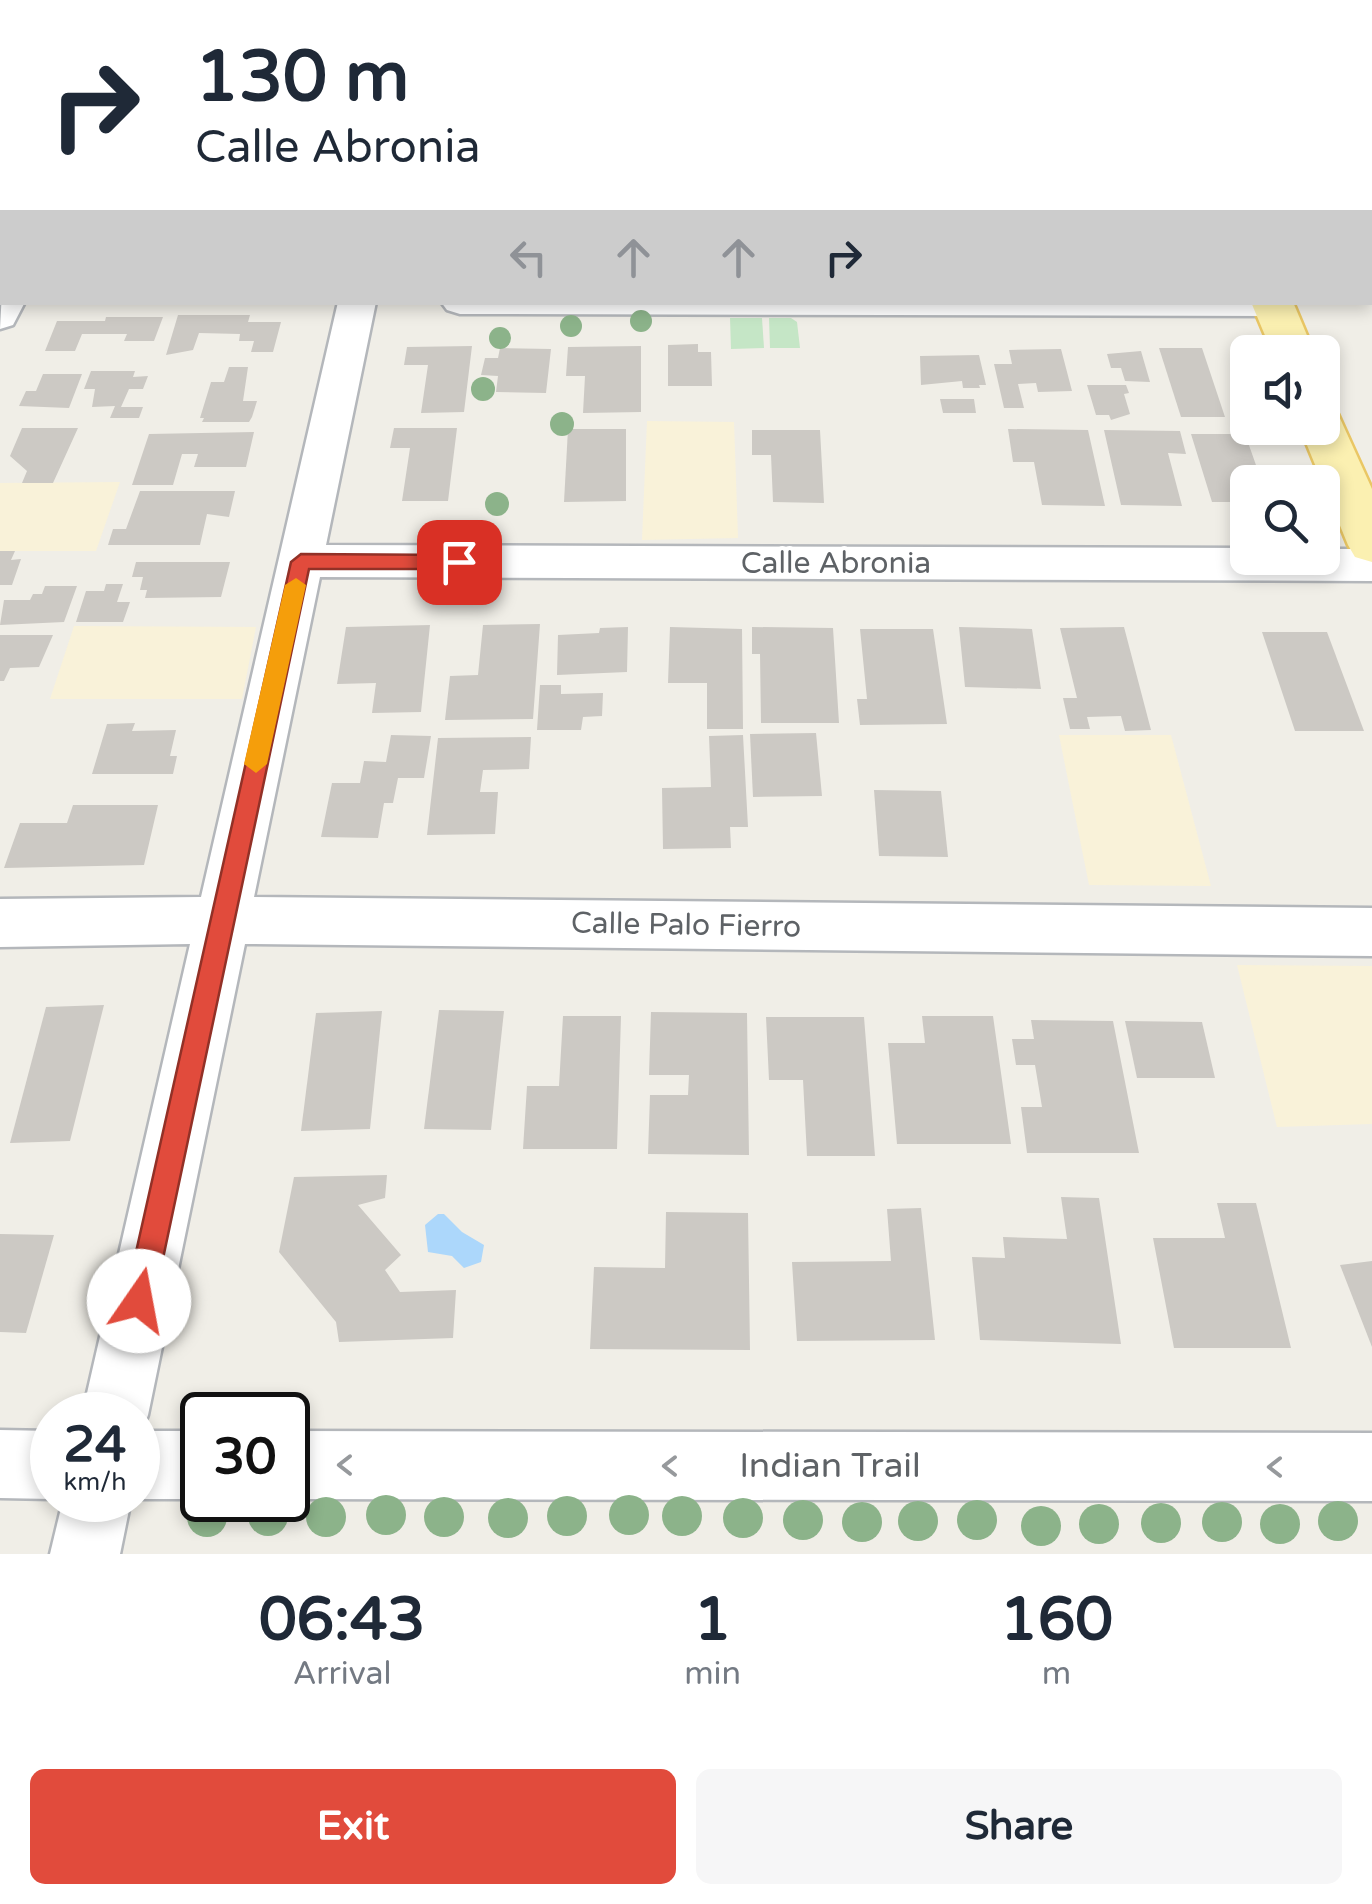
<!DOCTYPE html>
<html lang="en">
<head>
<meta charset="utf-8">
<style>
  body { margin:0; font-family:"Varela Round",sans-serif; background:#f6f6f7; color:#1f2937; height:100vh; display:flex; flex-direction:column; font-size:38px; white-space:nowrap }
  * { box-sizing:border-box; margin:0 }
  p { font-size:32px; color:#747a83 }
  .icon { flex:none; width:55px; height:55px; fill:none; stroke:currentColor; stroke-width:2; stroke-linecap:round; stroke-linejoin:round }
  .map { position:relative; height:1554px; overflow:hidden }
  .details { display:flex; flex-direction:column; background:#fff; flex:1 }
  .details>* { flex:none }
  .top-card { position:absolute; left:0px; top:0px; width:1372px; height:305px; box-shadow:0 5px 15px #0003; background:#fff; color:#1f2937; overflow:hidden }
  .fabs { position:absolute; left:1230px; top:335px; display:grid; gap:20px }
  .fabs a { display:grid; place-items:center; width:110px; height:110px; border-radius:15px; background:#fff; box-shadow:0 5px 15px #0003; font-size:50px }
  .speed { position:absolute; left:30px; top:1392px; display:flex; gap:20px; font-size:50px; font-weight:700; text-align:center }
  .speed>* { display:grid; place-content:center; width:130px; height:130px; border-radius:50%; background:#fff; box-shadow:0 5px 15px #0003; line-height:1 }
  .speed small { font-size:25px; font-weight:400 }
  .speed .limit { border:5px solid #111; border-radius:15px; background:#fff; color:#111 }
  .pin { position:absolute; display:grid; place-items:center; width:85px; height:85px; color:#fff; margin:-42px; border-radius:20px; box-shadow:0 5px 15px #0006 }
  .me { position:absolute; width:110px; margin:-55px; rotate:12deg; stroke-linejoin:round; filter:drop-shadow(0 0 8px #0008) }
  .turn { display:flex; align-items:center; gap:35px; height:210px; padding:0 30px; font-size:45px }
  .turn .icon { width:130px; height:130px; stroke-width:2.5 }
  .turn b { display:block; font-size:70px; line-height:85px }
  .lanes { display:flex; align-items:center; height:95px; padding:0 30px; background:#0003; justify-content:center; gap:50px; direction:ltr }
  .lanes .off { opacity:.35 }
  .eta { display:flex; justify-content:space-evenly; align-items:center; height:170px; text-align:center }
  .eta b { font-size:60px; font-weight:700; line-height:70px }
  .action { display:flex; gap:20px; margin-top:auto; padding:20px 30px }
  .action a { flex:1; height:115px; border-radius:15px; background:#e14b3c; color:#fff; font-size:40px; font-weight:700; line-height:115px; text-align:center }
  .action a+a { background:#f6f6f7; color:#1f2937 }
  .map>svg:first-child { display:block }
</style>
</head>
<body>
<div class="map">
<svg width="1372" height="1554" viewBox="0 0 1372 1554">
  <rect width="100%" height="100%" fill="#f0eee7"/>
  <!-- green -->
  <g fill="#c5e6c6">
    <path d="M730 318H762L764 348 731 349Z"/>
    <path d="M769 318H791L797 322 800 348H770Z"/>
  </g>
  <!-- sand -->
  <g fill="#f9f2d9">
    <path d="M647 421 734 422 738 538 642 540Z"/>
    <path d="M120 482 96 551H0V483Z"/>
    <path d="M74 626 256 627 242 699H50Z"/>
    <path d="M1059 735H1171L1211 886 1089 885Z"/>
    <path d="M1237 965 1372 966V1124L1277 1127Z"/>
  </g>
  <!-- water -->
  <path fill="#acd7fb" d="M438 1214H444L462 1232 484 1245 481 1262 464 1268 452 1256 428 1252 425 1225Z"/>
  <!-- building -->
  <g fill="#ccc9c4">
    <path d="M178 315H250L248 322H281L273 352H251L254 341H239L240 334 199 333 193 350 166 355Z"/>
    <path d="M106 317H163L154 341H124L127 334H82L75 351H45L57 321H105Z"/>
    <path d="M698 344V352H711L712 386H668V345Z"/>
    <path d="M472 346 464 412 421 413 428 365H404L407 347Z"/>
    <path d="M641 346V412L583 413 585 376H566L568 347Z"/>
    <path d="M500 348 551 349 546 393 496 392 498 376 481 375 485 358H498Z"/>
    <path d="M1159 348H1202L1225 417H1181Z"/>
    <path d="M1061 349 1072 391 1038 392 1036 383 1018 384 1024 408H1004L994 364H1012L1009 350Z"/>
    <path d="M1141 351 1150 382 1125 381 1121 368H1111L1107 354Z"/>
    <path d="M979 355 986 385H979L980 388H963L962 381 921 385 920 356Z"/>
    <path d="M229 367H248L243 401H257L252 417 249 422H202L204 418H200L211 382H224Z"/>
    <path d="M91 371H135L133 377 148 376 143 389H129L121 407H143L139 418H110L115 406 92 407 95 389H84Z"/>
    <path d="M43 374H82L69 408 19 406 26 391H36Z"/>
    <path d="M1087 385H1126L1129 393 1124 394 1130 414 1111 420 1109 415H1096Z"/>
    <path d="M940 399H974L976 413H943Z"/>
    <path d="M22 428H78L53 483H22L27 471 10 456Z"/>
    <path d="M394 428H457L448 501H402L410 448H390Z"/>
    <path d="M568 429H626V501L564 502Z"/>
    <path d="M1008 429 1088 430 1105 506 1042 505 1034 462H1013Z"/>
    <path d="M752 430H820L824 503 773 502 771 455H752Z"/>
    <path d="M1104 430 1180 431 1186 454 1168 453 1182 506 1121 505Z"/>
    <path d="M254 432 246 467H194L198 454H182L173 485H132L149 434Z"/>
    <path d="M1191 434H1245L1262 482H1248V502H1212Z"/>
    <path d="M140 491H235L229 517 207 514 200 545H108L113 529H126Z"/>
    <path d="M0 551H15L11 560 21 559 12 585H0Z"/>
    <path d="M136 562H230L221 597 145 598 147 590H140L143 577H132Z"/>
    <path d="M106 584H123L117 602H130L123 622H76L86 591H104Z"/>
    <path d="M45 586H77L64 622 0 625 4 600H30L33 594H42Z"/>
    <path d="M540 624 533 719 445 720 450 676 478 675 483 625Z"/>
    <path d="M430 625 421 712 372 713 376 683 337 684 346 627Z"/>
    <path d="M628 627 627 672 557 675 558 635 599 633 600 628Z"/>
    <path d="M670 627 742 629 743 729H707V683H668Z"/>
    <path d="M752 627 833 628 839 723H761L760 654H752Z"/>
    <path d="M959 627 1032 629 1041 689 965 687Z"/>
    <path d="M1124 627 1151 730 1125 731 1121 716 1087 717 1090 729H1070L1063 698H1077L1060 628Z"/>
    <path d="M860 629H933L947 724 860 725 857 699H867Z"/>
    <path d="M1262 632H1327L1364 731H1295Z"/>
    <path d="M0 635H53L39 667 10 668 4 681H0Z"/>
    <path d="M540 685H561V694L603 693 602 716 583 717 581 730H537Z"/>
    <path d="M135 723 132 731 176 730 170 756H177L173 774H92L107 724Z"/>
    <path d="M816 733 822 796 753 797 750 734Z"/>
    <path d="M391 735 431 736 424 778H398L393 803H384L378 838 321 837 332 783H360L364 761 386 762Z"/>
    <path d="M743 735 748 827H730L731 848 663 849 662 788 711 787 709 736Z"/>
    <path d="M531 737 529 769 483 770 480 792H498L495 834 427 835 438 738Z"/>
    <path d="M874 790 941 791 948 857 879 856Z"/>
    <path d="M73 805H158L144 865 4 868 20 823H67Z"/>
    <path d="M104 1005 70 1141 10 1143 46 1007Z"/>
    <path d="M439 1010 504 1011 491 1130 424 1129Z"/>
    <path d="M382 1011 370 1129 301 1131 316 1013Z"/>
    <path d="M651 1012 747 1013 749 1155 648 1154 650 1095H688L689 1075H649Z"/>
    <path d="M563 1016H621L617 1149H523L527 1086H559Z"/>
    <path d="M922 1016H993L1011 1144H897L888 1043H925Z"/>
    <path d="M766 1017H864L875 1156H807L803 1080H769Z"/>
    <path d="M1031 1020 1113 1021 1139 1153H1027L1021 1107H1042L1035 1065H1016L1012 1039H1034Z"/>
    <path d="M1125 1021 1202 1022 1215 1078H1137Z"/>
    <path d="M387 1175 385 1198 358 1205 401 1255 385 1270 400 1292 456 1290 453 1338 339 1342 336 1322 279 1252 294 1177Z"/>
    <path d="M1061 1197 1099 1198 1121 1344 980 1340 972 1257 1005 1258 1003 1237 1067 1239Z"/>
    <path d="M1217 1203H1256L1291 1348H1174L1153 1238H1225Z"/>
    <path d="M921 1208 935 1340 797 1341 792 1262 891 1261 887 1209Z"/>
    <path d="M666 1212 748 1213 750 1350 590 1349 594 1267 665 1268Z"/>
    <path d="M0 1234 54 1235 26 1333 0 1332Z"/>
    <path d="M1372 1261V1347L1340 1265Z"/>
  </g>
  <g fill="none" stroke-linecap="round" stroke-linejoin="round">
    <!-- minor casing -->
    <g stroke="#b4b7bb" stroke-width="5">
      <g id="minor">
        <rect x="0" y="31" width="2" height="18"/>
        <path d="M2 112V136L0 137V113Z"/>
        <rect x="1370" y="120" width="2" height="20"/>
        <rect x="1370" y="169" width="2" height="20"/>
        <path d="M0 192 2 193V214H0Z"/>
        <path d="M2 291V302H25L13 325 0 329Z"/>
        <path d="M338 302H376L326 545 1248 548V558H1322V549H1372V581L320 577 254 897 1372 908V956L245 944 148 1415 142 1431H202V1499H138V1415H82L190 944 0 947V899L201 897Z"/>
        <path d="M441 302H1291L1292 304 1286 312 1273 316 460 314 447 310Z"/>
        <path d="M0 1430 52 1431V1499L0 1498Z"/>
        <path d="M288 1431 1372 1433V1501L288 1499Z"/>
        <path d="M63 1500H131L120 1554H50Z"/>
      </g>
    </g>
    <!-- major casing -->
    <g stroke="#eac765" stroke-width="5">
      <g id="major">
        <path d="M1132 0H1164L1166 2H1133Z"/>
        <path d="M1251 302H1293L1314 352H1272Z"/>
        <path d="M1322 410 1338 414 1372 489V562L1355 557 1348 545 1300 428H1322Z"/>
      </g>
    </g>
    <!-- minor -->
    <use href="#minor" fill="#fff" fill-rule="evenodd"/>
    <!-- major -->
    <use href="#major" fill="#fbf0b1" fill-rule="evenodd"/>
  </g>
  <!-- trees -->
  <g fill="#8cb38a">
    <circle cx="641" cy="321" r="11"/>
    <circle cx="571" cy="326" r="11"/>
    <circle cx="500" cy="338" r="11"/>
    <circle cx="483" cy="389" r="12"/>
    <circle cx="562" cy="424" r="12"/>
    <circle cx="497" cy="504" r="12"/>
    <circle cx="386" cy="1515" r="20"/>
    <circle cx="629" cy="1515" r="20"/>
    <circle cx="268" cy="1516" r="20"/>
    <circle cx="567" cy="1516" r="20"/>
    <circle cx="682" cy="1516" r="20"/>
    <circle cx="207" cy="1517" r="20"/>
    <circle cx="326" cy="1517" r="20"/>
    <circle cx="444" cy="1517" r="20"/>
    <circle cx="508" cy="1518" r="20"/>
    <circle cx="743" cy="1518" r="20"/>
    <circle cx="803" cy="1520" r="20"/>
    <circle cx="977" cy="1520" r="20"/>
    <circle cx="918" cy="1521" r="20"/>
    <circle cx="1338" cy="1521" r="20"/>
    <circle cx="862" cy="1522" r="20"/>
    <circle cx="1222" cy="1522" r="20"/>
    <circle cx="1161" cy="1523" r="20"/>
    <circle cx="1099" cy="1524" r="20"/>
    <circle cx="1280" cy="1524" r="20"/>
    <circle cx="1041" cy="1526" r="20"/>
  </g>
  <!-- one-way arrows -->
  <defs><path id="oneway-chevron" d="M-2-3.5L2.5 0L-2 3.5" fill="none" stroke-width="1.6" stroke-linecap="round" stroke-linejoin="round" transform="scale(2.5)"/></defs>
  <g stroke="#96999c">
    <use href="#oneway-chevron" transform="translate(345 1465) rotate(180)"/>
    <use href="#oneway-chevron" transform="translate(670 1466) rotate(-180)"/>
    <use href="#oneway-chevron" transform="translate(1275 1467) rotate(-180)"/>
  </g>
  <!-- route -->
  <path fill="#e14b3c" stroke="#923127" stroke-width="2.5" d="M301 554 459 555 469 562 459 569H309L154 1301 149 1311 139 1315 129 1311 125 1301 291 562Z"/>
  <!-- slow -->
  <path fill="#f59e0b" d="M296 578 306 585 267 764 256 773 244 764 285 585Z"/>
  <g text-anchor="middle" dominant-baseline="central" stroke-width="8" stroke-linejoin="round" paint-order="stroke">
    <!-- street labels -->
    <g font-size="30" fill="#5e6266" stroke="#fff">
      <text x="836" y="563">Calle Abronia</text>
      <text transform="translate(686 925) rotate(1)">Calle Palo Fierro</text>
    </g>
    <!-- near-street labels -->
    <g font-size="35" fill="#5e6266" stroke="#fff">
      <text x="830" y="1466">Indian Trail</text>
    </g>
  </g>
</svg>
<div class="fabs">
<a><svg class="icon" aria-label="sound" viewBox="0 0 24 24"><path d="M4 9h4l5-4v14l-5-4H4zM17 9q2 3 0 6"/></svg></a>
<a><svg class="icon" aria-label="search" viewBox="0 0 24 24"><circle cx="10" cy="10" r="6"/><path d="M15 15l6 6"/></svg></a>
</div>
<div class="speed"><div>24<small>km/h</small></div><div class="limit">30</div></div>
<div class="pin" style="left:459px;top:562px;background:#d93025"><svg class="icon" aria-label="arrive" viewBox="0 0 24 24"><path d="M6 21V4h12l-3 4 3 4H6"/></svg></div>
<svg class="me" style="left:139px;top:1301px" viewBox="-20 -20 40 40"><circle r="19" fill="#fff"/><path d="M0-13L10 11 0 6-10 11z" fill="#e14b3c"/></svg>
<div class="top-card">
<div class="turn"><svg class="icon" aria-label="right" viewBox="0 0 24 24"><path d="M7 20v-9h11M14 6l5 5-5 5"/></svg><div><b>130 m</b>Calle Abronia</div></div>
<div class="lanes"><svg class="icon off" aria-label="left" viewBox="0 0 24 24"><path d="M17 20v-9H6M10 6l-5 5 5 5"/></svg><svg class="icon off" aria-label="ahead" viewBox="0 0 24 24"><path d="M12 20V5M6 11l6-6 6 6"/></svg><svg class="icon off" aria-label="ahead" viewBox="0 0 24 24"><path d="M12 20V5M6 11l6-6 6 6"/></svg><svg class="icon" aria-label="right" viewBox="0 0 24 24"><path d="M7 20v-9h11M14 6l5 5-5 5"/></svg></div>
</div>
</div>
<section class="details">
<div class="eta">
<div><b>06:43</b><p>Arrival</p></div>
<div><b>1</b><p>min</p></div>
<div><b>160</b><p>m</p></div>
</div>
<div class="action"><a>Exit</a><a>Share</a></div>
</section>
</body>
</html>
